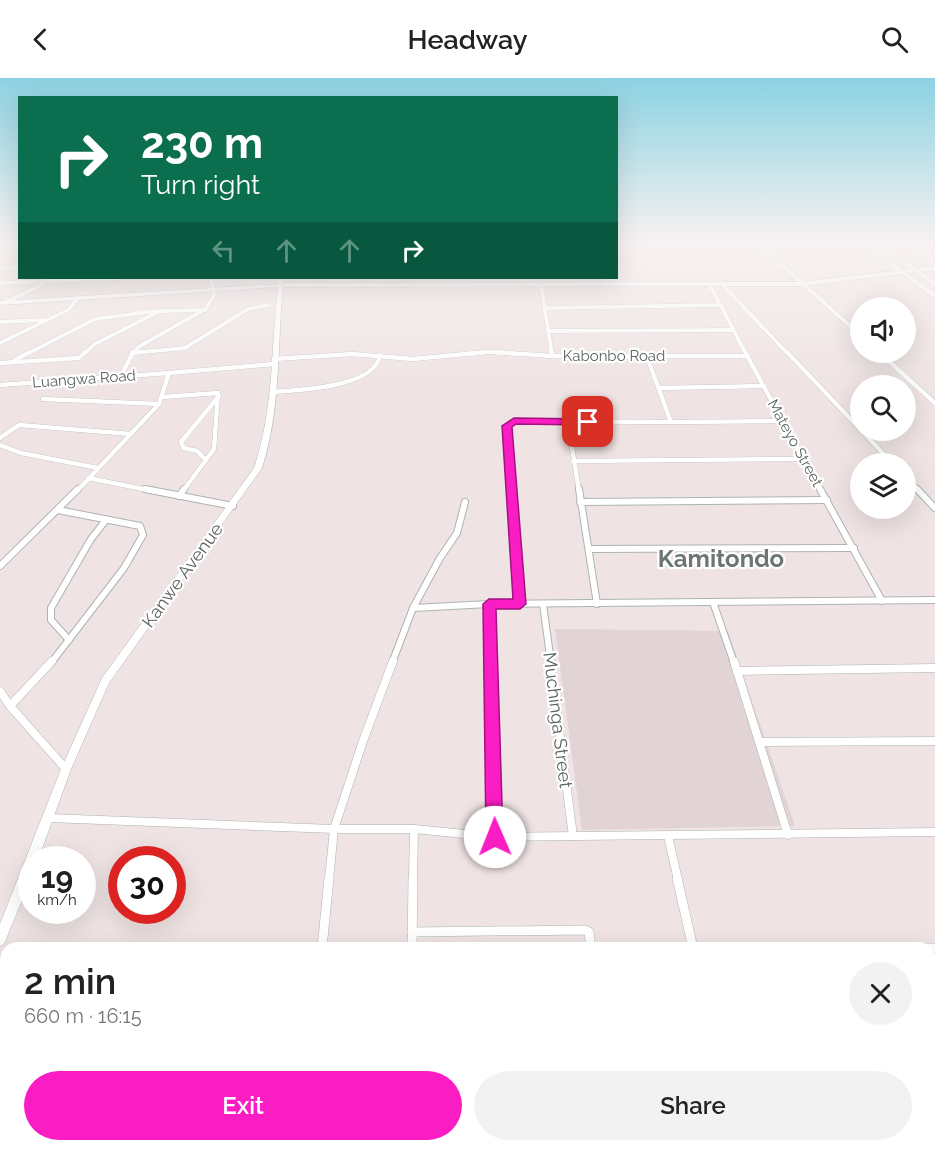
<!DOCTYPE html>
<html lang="en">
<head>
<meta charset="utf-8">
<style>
  body { margin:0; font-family:Raleway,sans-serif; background:#f2f2f2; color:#222; height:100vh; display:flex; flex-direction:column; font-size:22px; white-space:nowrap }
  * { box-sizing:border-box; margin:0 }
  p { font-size:20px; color:#767676 }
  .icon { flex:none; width:33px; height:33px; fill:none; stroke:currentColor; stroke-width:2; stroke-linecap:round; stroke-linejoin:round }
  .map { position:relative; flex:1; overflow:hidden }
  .panel { position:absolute; left:0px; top:864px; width:936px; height:210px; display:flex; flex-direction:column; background:#fff; border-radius:18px 18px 0 0; box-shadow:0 6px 24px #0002 }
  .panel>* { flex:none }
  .top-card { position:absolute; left:18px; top:18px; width:600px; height:183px; border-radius:0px; box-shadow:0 6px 24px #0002; background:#0b6e4f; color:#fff; overflow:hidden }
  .controls { position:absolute; left:850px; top:219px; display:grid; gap:12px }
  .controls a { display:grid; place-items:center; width:66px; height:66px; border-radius:50%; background:#fff; box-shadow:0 6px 24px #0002; font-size:30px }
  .speed { position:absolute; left:18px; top:768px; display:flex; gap:12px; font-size:30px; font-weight:700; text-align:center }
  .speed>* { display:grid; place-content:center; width:78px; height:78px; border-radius:50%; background:#fff; box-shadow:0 6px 24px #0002; line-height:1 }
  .speed small { font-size:15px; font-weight:400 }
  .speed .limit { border:9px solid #d22; background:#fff; color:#111 }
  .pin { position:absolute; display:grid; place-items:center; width:51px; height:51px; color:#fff; margin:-26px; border-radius:12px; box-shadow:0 3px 9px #0006 }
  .me { position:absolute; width:66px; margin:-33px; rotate:359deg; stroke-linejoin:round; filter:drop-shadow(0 0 4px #0008) }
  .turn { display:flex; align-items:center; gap:21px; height:126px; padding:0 24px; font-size:27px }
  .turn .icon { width:78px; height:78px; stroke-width:2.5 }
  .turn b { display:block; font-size:42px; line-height:51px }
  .lanes { display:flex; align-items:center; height:57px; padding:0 24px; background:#0003; justify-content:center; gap:30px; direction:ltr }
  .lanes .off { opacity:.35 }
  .round { display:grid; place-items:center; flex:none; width:63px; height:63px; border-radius:32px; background:#f2f2f2 }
  .headline { display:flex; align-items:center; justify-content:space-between; height:102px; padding:0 24px }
  h1 { font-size:36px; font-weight:600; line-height:45px }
  .cta { display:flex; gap:12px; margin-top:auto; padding:12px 24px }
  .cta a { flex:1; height:69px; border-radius:36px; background:#fb1dc4; color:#fff; font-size:24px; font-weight:600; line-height:69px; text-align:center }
  .cta a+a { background:#f2f2f2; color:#222 }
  header { display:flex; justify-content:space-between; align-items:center; height:78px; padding:0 24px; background:#fff; font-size:27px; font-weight:600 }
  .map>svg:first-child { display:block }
</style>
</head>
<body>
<header><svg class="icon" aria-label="back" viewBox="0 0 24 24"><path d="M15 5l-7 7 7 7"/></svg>Headway<svg class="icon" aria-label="search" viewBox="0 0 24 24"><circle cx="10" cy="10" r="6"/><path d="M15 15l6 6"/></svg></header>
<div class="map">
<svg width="935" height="1074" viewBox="0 0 935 1074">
  <rect width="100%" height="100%" fill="#efe3e3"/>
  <!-- education -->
  <path fill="#e2d3d5" d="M555 551 728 553 795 748 582 752Z"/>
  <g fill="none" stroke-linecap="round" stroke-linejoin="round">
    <!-- stream -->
    <path stroke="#a3ffda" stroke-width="1.5" d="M0 175 20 174"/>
    <!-- minor-far4 casing -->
    <g stroke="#acb4b3" stroke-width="4.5">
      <g id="minor-far4">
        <path d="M759 166 861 258"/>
        <path d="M879 166 935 206"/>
        <path d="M906 166 935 186"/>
        <path d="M869 170 935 218"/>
        <path d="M914 171 935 169"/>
        <path d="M0 190H20"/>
        <path d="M0 205 122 200"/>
        <path d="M541 207 552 276"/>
        <path d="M710 207 746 276"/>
        <path d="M723 207 788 276"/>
        <path d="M6 224 43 206"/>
        <path d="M545 230 721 227"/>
        <path d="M0 244 44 242"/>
        <path d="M548 253 733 252"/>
        <path d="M0 265 68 232 78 220"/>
        <path d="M879 274 881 276"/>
        <path d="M132 275 185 270 248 231 268 227"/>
        <path d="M27 276 95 241 156 233"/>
        <path d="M84 276 95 266 160 233 205 232 214 217 211 200"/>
        <path d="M132 276 140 268 202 233"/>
        <path d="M470 276 490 274 518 276"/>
      </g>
    </g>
    <!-- minor-far3 casing -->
    <g stroke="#acb4b3" stroke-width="5">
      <g id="minor-far3">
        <path d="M495 274 552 278"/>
        <path d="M551 274 552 278H748"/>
        <path d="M745 274 821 413"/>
        <path d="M787 274 861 352"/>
        <path d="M879 274 935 325"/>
        <path d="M132 275 139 274"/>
        <path d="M647 279 671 344 783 343"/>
        <path d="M274 281 352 276 413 281 486 274"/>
        <path d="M15 282 30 274"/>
        <path d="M0 285 79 280 85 274"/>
        <path d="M121 298 133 274"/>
        <path d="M0 307 169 295"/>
        <path d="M659 310 764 308"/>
        <path d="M272 314C298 312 375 310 380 277"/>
        <path d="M162 319 218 315 214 371 183 413"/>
        <path d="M43 321 159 326"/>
        <path d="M568 344 579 413"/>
        <path d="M861 352 893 386"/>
        <path d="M0 360 19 347 131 356"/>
        <path d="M0 367 21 375 98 390"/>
        <path d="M206 382 197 373 184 370 181 364 219 318"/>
        <path d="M573 383 803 381"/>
        <path d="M906 399 919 413"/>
        <path d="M88 400 153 413"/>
        <path d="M77 413 159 326 169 295 274 286"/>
        <path d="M512 413 508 346 514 343 671 344"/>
      </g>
    </g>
    <!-- minor-far2 casing -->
    <g stroke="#acb4b3" stroke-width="8">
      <g id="minor-far2">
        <path d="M145 411 233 428"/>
        <path d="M512 411 520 526"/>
        <path d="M579 411 597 526"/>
        <path d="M820 411 882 523"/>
        <path d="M917 411 935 430"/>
        <path d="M179 418 184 411"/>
        <path d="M580 424 827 422"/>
        <path d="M589 471 854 470"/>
        <path d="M0 488 78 411"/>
        <path d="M713 524 734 585"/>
        <path d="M489 526 491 585"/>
        <path d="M543 526 551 585"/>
        <path d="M413 530 440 480 457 455 465 424"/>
        <path d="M69 562 51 542V530L91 461 106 442"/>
        <path d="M51 585 124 490 143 457 140 448 58 432"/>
        <path d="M392 585 413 530 489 526 935 522"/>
      </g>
    </g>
    <!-- minor-far1 casing -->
    <g stroke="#acb4b3" stroke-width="9">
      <g id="minor-far1">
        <path d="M490 583 495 759"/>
        <path d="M550 583 573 758"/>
        <path d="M734 583 788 757"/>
        <path d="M737 593 935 590"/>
        <path d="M0 613 10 628 66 691"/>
        <path d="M10 628 52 583"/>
        <path d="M760 664 935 663"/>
        <path d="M49 740 334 751H414L495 759 935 754"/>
        <path d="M668 758 678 802"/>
        <path d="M329 802 334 751 363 663 393 583"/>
        <path d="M413 802 414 751"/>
      </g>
    </g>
    <!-- minor casing -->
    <g stroke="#acb4b3" stroke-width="10">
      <g id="minor">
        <path d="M677 800 693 870"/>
        <path d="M412 854 585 852 589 854 591 870"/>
        <path d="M322 870 329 800"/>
        <path d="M412 870 413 800"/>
        <path d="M916 870H935"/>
        <path d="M930 999H935"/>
        <path d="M404 1068V1074"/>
        <path d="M490 1068 501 1074"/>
        <path d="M713 1068 717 1074"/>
        <path d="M738 1068 739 1074"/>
        <path d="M297 1074 298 1068"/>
        <path d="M707 1074 708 1068"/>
      </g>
    </g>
    <!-- secondary casing -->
    <g stroke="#adb8b6" stroke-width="1">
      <path id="secondary" d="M935 188V192L802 208 283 209C277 270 281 331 262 390L109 605 71 691 38 782H32V798L4 866 0 868V846L61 691 102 600 254 390C274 331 271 270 278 209L0 227V223L278 206 279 200H283V205L802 204Z"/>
    </g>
    <!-- minor-far4 -->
    <use href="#minor-far4" stroke="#fff" stroke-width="4"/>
    <!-- minor-far3 -->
    <use href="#minor-far3" stroke="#fff" stroke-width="4.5"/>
    <!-- minor-far2 -->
    <use href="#minor-far2" stroke="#fff" stroke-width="6"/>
    <!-- minor-far1 -->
    <use href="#minor-far1" stroke="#fff" stroke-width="8"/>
    <!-- minor -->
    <use href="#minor" stroke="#fff" stroke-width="9"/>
    <!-- secondary -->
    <use href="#secondary" fill="#fff" fill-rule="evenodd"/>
  </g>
  <!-- sky -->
  <linearGradient id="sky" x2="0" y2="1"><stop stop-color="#8cd2e2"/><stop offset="0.52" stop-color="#f8f2f2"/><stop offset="1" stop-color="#f8f2f2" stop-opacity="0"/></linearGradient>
  <rect width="935" height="317" fill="url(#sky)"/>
  <!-- route -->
  <path fill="#fb1dc4" stroke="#a3137f" stroke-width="1.5" d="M514 340 588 341 594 344 588 347 516 346 512 349 526 526 520 531H496L503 759 501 766 495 768 489 766 486 759 483 526 489 521H513L502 348Z"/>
  <g text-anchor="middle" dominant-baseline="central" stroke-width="4.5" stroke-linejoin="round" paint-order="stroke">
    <!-- far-street labels -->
    <g font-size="15" fill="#5b6562" stroke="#fff">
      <text x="614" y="278">Kabonbo Road</text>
      <text transform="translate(84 301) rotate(-4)">Luangwa Road</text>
      <text transform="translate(795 365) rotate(61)">Mateyo Street</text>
    </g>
    <!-- street labels -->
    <g font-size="18" fill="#5b6562" stroke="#fff">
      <text transform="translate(182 497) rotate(-54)">Kanwe Avenue</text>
      <text transform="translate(558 642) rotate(83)">Muchinga Street</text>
    </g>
    <!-- district labels -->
    <g font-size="24" font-weight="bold" fill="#6c7773" stroke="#fff">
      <text x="721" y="480">Kamitondo</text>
    </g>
  </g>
</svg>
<div class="controls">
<a><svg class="icon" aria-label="sound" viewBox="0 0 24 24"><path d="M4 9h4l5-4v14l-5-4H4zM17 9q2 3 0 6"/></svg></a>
<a><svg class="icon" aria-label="search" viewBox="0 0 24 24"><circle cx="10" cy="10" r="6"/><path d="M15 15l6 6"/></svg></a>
<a><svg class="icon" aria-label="layers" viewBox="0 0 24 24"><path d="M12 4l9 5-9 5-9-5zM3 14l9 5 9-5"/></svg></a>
</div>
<div class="speed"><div>19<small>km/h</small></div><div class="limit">30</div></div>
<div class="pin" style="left:588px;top:344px;background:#d93025"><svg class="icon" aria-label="arrive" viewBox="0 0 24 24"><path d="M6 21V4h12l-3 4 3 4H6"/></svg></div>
<svg class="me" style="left:495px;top:759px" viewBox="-20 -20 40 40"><circle r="19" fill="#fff"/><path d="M0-13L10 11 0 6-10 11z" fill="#fb1dc4"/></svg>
<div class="top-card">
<div class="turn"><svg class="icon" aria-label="right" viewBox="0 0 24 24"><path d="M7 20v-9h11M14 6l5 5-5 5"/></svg><div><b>230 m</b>Turn right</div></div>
<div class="lanes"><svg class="icon off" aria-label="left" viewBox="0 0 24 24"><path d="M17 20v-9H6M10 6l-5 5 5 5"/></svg><svg class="icon off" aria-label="ahead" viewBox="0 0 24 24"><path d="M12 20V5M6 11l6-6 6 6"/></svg><svg class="icon off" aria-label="ahead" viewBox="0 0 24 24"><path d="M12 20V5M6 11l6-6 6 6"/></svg><svg class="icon" aria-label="right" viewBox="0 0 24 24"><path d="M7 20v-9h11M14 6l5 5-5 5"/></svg></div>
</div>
<section class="panel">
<div class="headline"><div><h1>2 min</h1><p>660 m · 16:15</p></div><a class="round"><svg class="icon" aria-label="close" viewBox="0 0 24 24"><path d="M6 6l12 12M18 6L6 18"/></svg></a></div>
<div class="cta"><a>Exit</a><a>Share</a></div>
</section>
</div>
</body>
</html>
